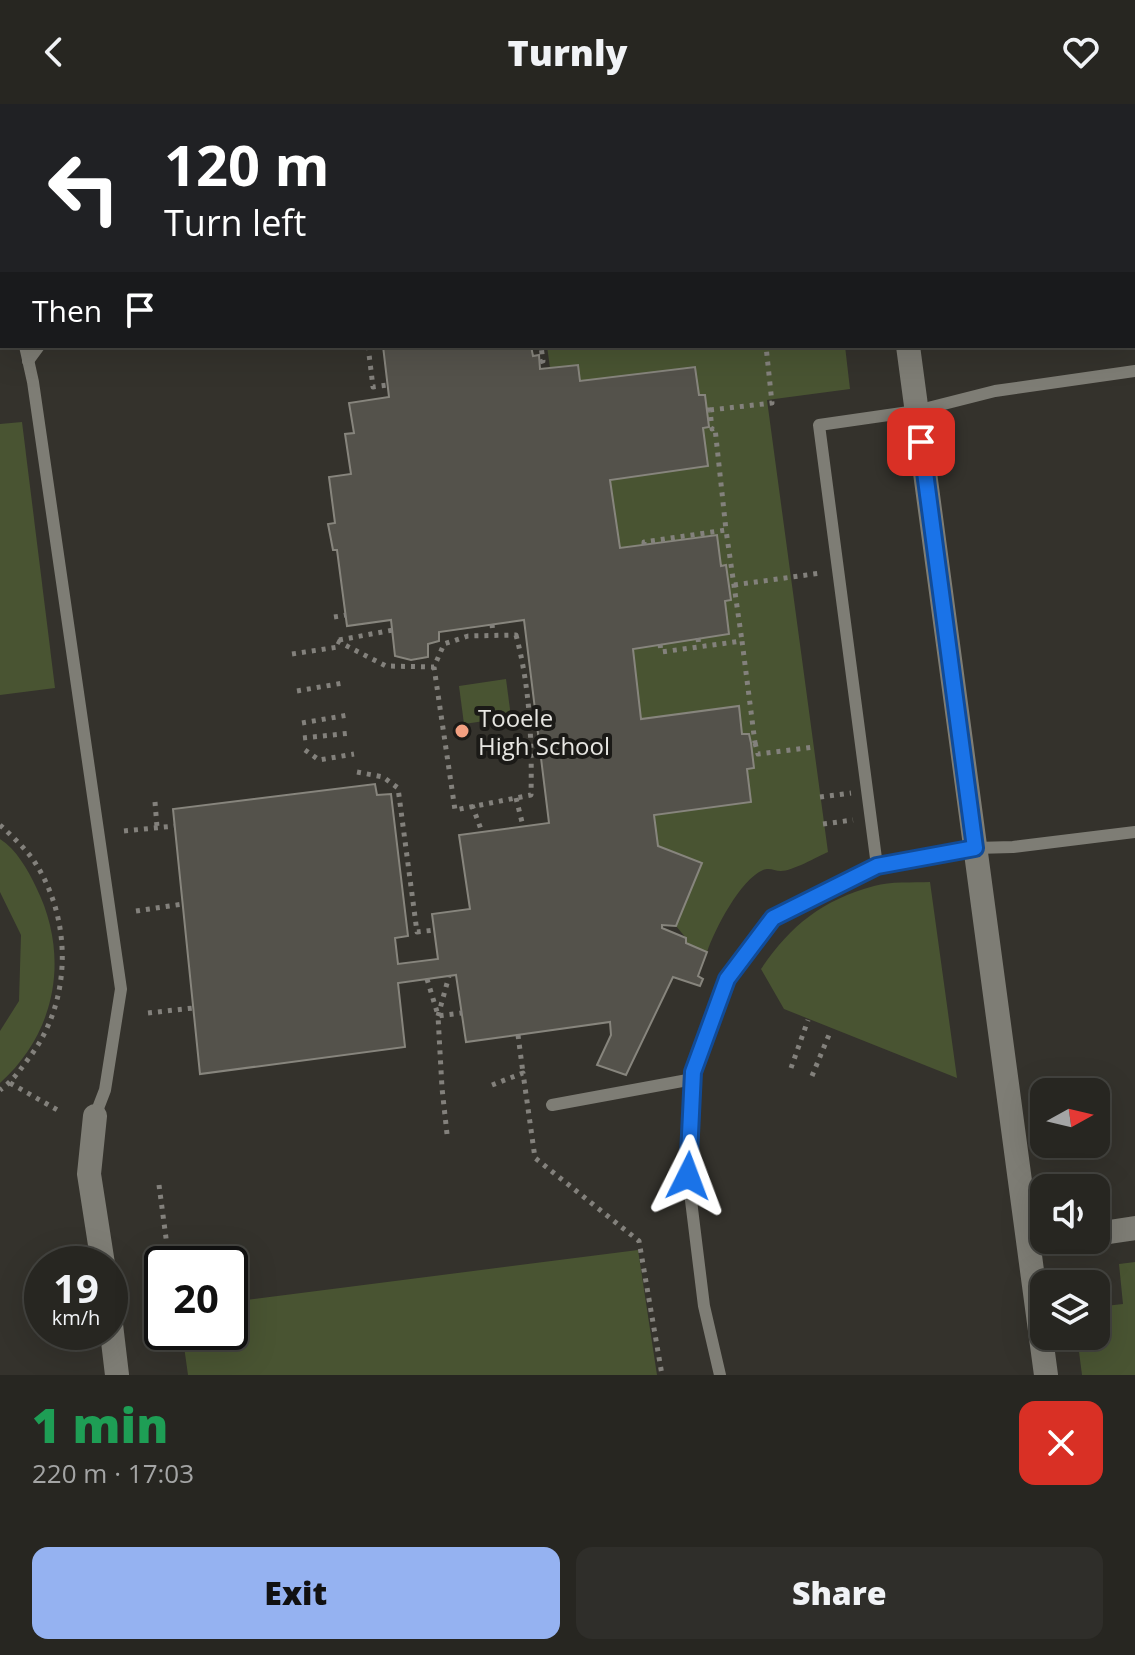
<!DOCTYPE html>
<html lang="en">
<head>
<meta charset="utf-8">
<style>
  body { margin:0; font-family:"Open Sans",sans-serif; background:#2f2e2a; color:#f1f3f6; height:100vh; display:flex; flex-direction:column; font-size:30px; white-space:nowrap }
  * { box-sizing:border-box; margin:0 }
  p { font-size:26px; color:#a4a5a5 }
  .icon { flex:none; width:44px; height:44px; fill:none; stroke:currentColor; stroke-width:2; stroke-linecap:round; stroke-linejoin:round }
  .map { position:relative; height:1271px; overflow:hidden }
  .details { display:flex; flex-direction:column; background:#272621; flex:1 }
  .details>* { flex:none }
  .banner { position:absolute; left:0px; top:0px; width:1136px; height:244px; box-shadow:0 8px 32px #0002,0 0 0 2px #43433f; background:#202124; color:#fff; overflow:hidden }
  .needle { width:52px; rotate:82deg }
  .controls { position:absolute; left:1030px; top:974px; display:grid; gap:16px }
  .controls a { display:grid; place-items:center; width:80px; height:80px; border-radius:16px; background:#272621; box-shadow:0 8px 32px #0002,0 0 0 2px #43433f; font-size:40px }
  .speed { position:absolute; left:24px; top:1142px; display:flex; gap:16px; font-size:40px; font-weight:700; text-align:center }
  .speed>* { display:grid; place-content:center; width:104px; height:104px; border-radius:50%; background:#272621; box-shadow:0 8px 32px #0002,0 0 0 2px #43433f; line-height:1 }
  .speed small { font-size:20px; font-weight:400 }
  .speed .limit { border:4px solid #111; border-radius:12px; background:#fff; color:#111 }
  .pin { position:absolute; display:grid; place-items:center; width:68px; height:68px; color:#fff; margin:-34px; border-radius:16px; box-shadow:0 4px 12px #0006 }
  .me { position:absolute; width:88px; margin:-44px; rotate:3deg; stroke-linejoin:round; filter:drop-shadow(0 0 6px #0008) }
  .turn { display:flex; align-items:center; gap:28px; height:168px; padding:0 32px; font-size:36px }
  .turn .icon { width:104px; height:104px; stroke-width:2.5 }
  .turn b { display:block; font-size:56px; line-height:68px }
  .then { display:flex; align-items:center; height:76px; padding:0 32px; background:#0003; gap:16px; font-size:30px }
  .round { display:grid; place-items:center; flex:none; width:84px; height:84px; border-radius:16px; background:#2f2e2a }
  .head { display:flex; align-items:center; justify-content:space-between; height:136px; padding:0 32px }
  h1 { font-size:48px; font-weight:800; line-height:60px; color:#1e9e55 }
  .primary-button { display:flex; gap:16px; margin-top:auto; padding:16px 32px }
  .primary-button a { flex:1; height:92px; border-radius:16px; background:#95b2f1; color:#111; font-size:32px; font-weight:800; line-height:92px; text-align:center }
  .primary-button a+a { background:#2f2e2a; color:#f1f3f6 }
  header { display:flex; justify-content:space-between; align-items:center; height:104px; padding:0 32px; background:#272621; font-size:36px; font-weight:800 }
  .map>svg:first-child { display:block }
</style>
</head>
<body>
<header><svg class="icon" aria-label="back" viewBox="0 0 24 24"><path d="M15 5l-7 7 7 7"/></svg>Turnly<svg class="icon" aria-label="heart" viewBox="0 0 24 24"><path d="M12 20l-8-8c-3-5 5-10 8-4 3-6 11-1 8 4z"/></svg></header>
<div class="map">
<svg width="1135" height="1271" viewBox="0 0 1135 1271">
  <rect width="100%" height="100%" fill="#34322c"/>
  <!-- green -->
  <g fill="#495432">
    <path d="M547 242H845L850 285 767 296 828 748C817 753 792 767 781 767 774 767 770 763 763 766 740 776 715 825 707 848L686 839V834L676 822 701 759 658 742 654 711 751 698 747 665 754 664 749 630H742L739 602 641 615 633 545 729 530 725 497 731 495 726 462H721L717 432 620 444 610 376 708 362 703 324 709 322 705 291H699L695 263 580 277 578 261 550 264Z"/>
    <path d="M22 318 55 584 0 591V320Z"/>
    <path d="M506 575 511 613 464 620 459 582Z"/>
    <path d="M0 735C16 745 28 766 36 783 70 851 57 928 0 979V927L19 897 21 831 0 788Z"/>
    <path d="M930 778 957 974 784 905 761 865C790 822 822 796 874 782 891 777 912 779 930 778Z"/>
    <path d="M638 1146 657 1271H188L182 1228H230V1198Z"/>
    <path d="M1135 1158V1271H1082L1077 1232H1096V1203L1123 1200 1119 1160Z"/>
  </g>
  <!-- building -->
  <g fill="#54524b" stroke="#87857d" stroke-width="2">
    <rect x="335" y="0" width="142" height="2"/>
    <path d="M383 242H531L533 252 539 251 540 265 578 261 580 277 695 263 699 291H705L709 323 703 324 708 362 610 376 620 444 717 431 721 462 726 461 731 496 725 497 729 530 633 545 641 615 739 602 742 630H749L751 639 754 664 747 665 751 698 654 711 658 742 702 759 676 822 662 821V824L686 834V839L707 848 698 872 703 875 700 882 673 873 626 971 597 961 611 931 610 918 466 938 456 871 398 879 405 943 200 970 173 705 375 680 377 691 391 690 408 832 395 834 398 860 438 855 432 810 470 805 459 731 549 719 524 516 439 528V537L428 540V553L411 556 395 552 391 516 347 522 337 446H333L328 420 335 419 329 373 351 370 345 330 354 329 349 299 389 293Z"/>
  </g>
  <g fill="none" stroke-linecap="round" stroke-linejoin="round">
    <!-- path -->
    <g stroke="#83817c" stroke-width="5" stroke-dasharray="4 6" stroke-linecap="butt">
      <path d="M35 0 36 2"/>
      <path d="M115 0 116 2"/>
      <path d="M368 242 373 283 388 281"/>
      <path d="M540 258 543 257 541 242"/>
      <path d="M707 306H710L712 325 715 324 726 426"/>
      <path d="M710 306 772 299 766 242"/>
      <path d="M644 441V438L726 426 742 537"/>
      <path d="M734 481 821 469"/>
      <path d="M334 513 346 511"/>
      <path d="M492 520 493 530"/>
      <path d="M516 531C530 583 532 637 531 691L455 706 434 563 444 540 468 532Z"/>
      <path d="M698 534 699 543"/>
      <path d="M339 536 393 526"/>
      <path d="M337 537 386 562 434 563"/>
      <path d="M660 540 661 548 742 537 755 639H751"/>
      <path d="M292 550 338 543"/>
      <path d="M297 587 343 579"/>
      <path d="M302 619 348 611"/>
      <path d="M303 634 351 629"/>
      <path d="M755 639 758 650 814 643"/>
      <path d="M305 646 319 656 354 650"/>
      <path d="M357 668 383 673 398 684 417 828 434 826"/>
      <path d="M820 693 851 689"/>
      <path d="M516 694 523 722"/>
      <path d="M155 698 157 723"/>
      <path d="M472 701 482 728"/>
      <path d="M823 720 853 716"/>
      <path d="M0 721C12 732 25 744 34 757 73 816 72 898 29 954 20 966 12 978 0 986"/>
      <path d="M124 727 175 722"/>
      <path d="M136 807 183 800"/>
      <path d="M427 875 438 911"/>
      <path d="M148 909 193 904"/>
      <path d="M438 912 449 872"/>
      <path d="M518 931 523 969"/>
      <path d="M791 964 808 916"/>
      <path d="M812 972 831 926"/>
      <path d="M10 979 61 1008"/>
      <path d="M492 981 523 969 535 1054 639 1137 662 1271"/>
      <path d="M447 1030 442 984 438 912 462 909"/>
      <path d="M159 1081 168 1149"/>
    </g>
    <!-- service -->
    <g stroke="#7e7d75" stroke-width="12">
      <path d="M25 242 33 278 121 885 105 986 95 1012"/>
      <path d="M28 257 39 242"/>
      <path d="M1135 267 995 287 916 307 819 321 877 762 975 744 1013 743 1135 728"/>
      <path d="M552 1001 693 975"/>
      <path d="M720 1271 704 1202 688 1072 693 968 727 875 773 814 877 762"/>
    </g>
    <!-- minor -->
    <g stroke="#7e7d75" stroke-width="24">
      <path d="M95 1012 89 1070 103 1160"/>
      <path d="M1096 1130 1135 1124"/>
      <path d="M110 1212 117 1271"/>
    </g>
    <!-- tertiary -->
    <g stroke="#7e7d75" stroke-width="24">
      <path d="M877 0 878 2"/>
      <path d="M908 242 1046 1271"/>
    </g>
  </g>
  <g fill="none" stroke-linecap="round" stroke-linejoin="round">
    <!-- route casing -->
    <g stroke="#114b97" stroke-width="20">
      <path id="route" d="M688 1072 693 968 727 875 773 814 877 762 975 744 921 338"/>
    </g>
    <!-- route -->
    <use href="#route" stroke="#1a73e8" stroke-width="14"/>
  </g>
  <!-- markers -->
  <circle fill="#f3a081" stroke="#1b1a17" stroke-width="3" cx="462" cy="627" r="8"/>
  <g text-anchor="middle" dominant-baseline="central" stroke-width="8" stroke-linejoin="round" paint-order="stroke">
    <!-- poi labels -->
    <g font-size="24" fill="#e7e6e2" stroke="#1b1a17" text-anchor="start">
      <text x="478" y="613">Tooele<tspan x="478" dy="28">High School</tspan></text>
    </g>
  </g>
</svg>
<div class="controls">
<a><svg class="needle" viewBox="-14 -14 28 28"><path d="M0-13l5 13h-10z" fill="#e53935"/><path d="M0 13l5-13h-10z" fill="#a4a5a5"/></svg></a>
<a><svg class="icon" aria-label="sound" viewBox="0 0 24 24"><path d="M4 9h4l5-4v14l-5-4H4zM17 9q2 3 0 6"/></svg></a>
<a><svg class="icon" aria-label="layers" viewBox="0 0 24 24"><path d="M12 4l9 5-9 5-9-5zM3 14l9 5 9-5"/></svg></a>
</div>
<div class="speed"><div>19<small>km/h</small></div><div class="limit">20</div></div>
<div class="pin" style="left:921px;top:338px;background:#d93025"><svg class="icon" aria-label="arrive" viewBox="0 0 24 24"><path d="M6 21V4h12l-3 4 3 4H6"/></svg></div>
<svg class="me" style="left:688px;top:1072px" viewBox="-20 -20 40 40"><path d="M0-17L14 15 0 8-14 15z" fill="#1a73e8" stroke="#fff" stroke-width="4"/></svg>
<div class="banner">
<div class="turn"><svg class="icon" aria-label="left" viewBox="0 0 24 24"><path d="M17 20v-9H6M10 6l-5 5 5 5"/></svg><div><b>120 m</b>Turn left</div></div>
<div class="then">Then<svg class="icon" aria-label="arrive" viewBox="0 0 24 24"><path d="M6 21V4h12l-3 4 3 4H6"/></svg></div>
</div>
</div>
<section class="details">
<div class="head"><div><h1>1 min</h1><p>220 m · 17:03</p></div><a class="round" style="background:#d93025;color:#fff"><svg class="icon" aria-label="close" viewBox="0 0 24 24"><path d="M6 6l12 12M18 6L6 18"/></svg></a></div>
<div class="primary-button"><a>Exit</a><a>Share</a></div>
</section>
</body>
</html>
